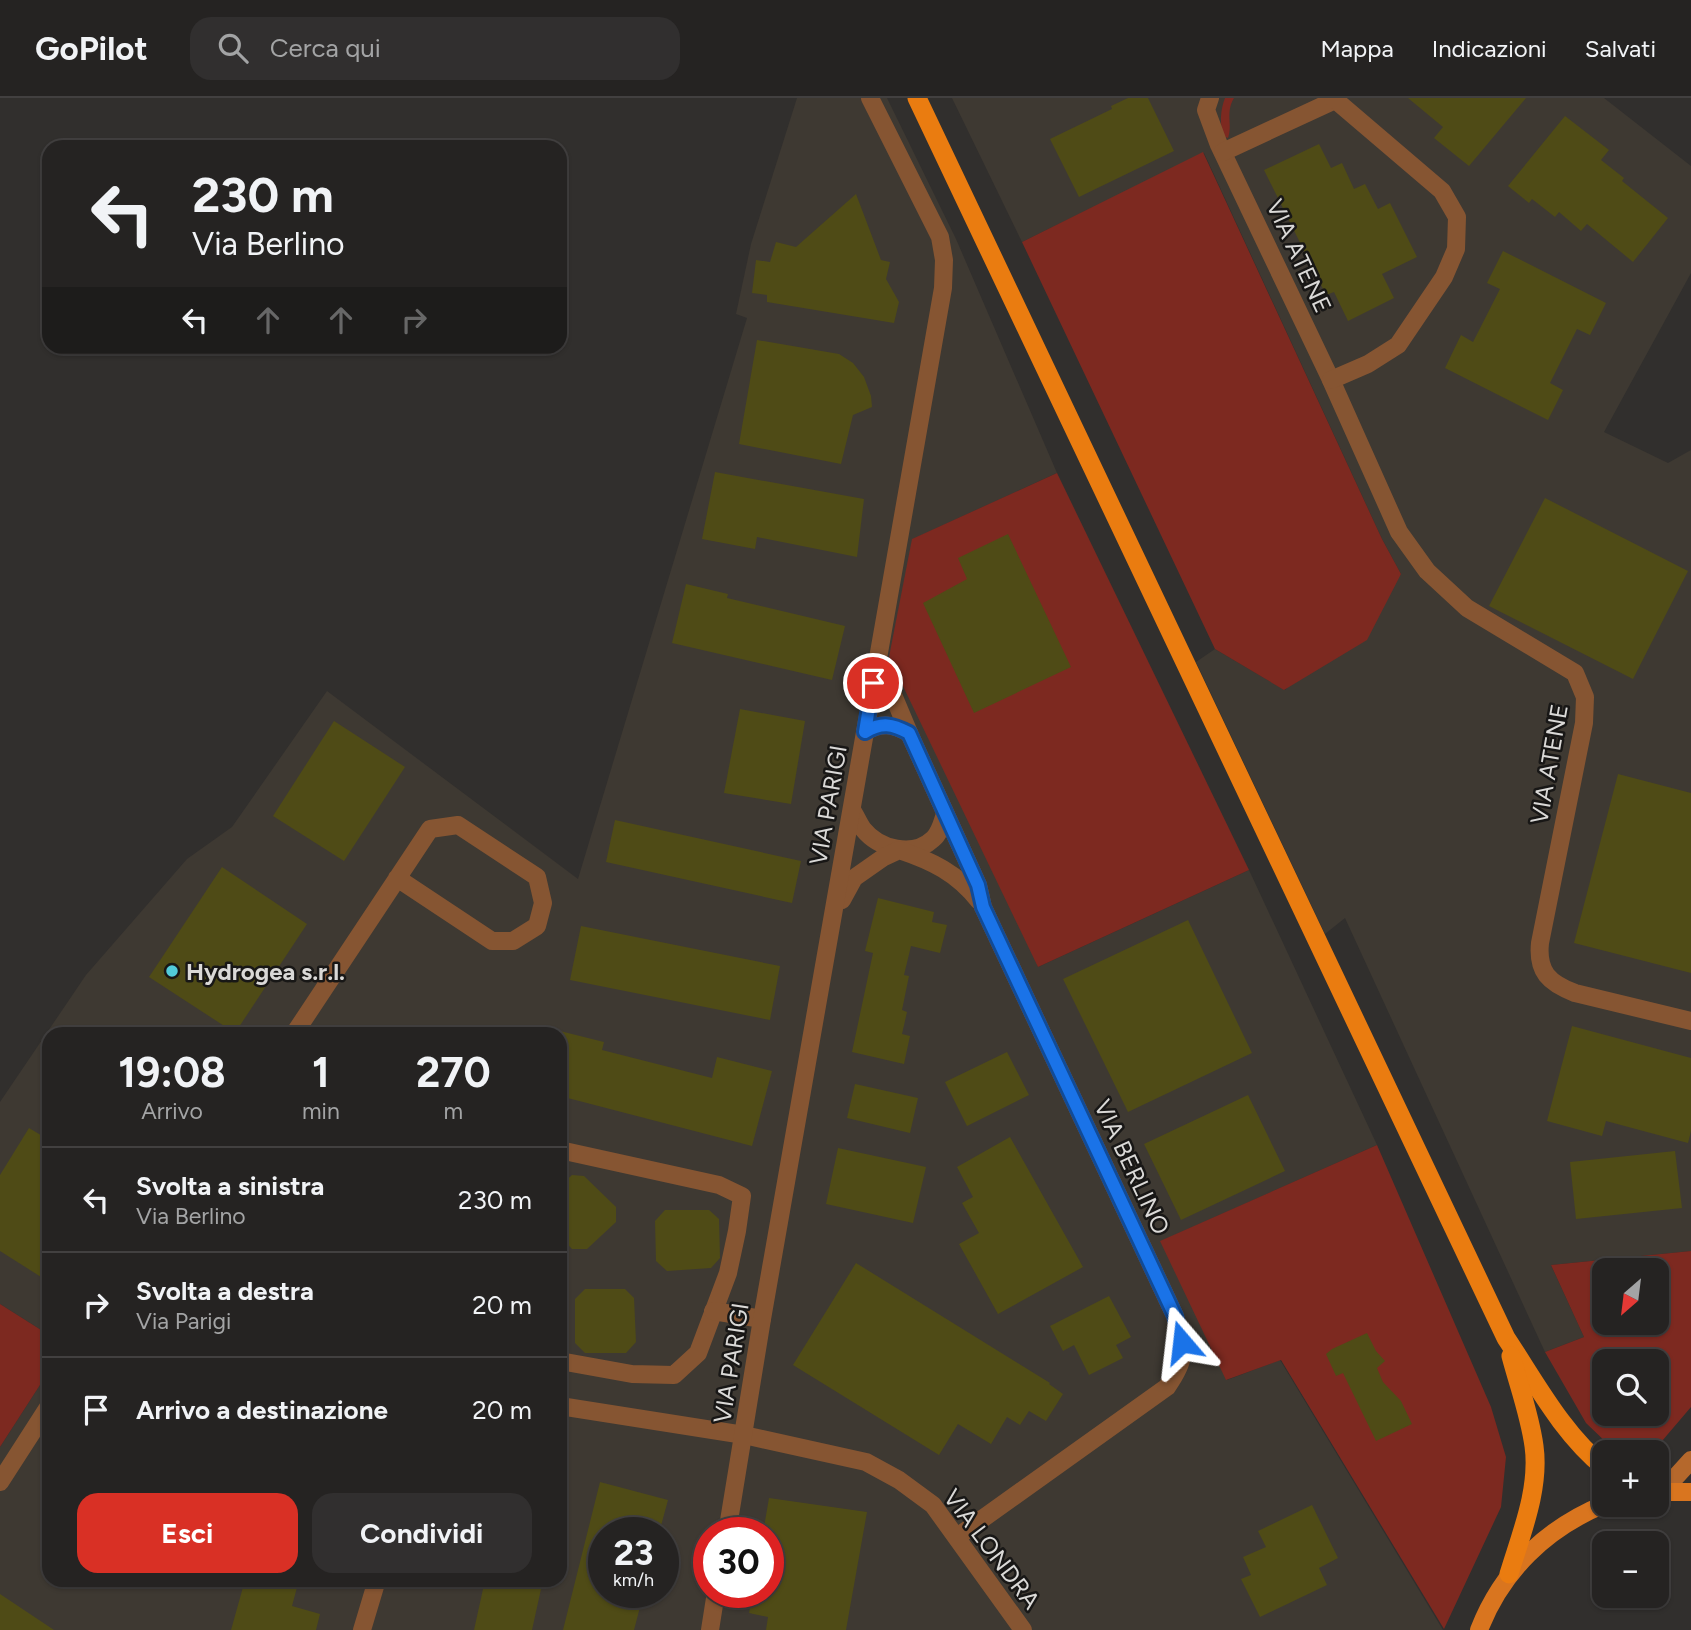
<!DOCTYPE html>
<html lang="it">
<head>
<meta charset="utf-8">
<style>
  body { margin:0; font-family:Figtree,sans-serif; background:#312f2f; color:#f1f3f6; height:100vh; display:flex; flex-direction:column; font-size:26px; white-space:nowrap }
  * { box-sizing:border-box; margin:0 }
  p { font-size:23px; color:#a3a4a5 }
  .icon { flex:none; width:38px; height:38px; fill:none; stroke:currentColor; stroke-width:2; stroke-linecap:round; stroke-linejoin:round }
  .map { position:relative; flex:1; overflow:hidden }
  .details { position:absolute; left:42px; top:929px; width:525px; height:560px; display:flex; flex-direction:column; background:#252322; border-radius:21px; box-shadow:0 2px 5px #0004,0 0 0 2px #424040 }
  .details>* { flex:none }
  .banner { position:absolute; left:42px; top:42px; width:525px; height:214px; border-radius:21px; box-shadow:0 2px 5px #0004,0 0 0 2px #424040; background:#252322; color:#f1f3f6; overflow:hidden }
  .needle { width:46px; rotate:208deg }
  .tools { position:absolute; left:1592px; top:1160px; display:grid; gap:14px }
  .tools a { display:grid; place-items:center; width:77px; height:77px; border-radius:14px; background:#252322; box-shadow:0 2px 5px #0004,0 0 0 2px #424040; font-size:35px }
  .speed { position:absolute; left:588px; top:1419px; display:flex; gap:14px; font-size:35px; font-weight:700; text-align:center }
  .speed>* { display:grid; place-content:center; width:91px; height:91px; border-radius:50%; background:#252322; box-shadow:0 2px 5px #0004,0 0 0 2px #424040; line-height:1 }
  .speed small { font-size:18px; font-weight:400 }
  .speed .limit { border:10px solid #d22; background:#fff; color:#111 }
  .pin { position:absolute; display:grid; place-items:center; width:60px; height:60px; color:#fff; margin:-30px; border:4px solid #fff; border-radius:50%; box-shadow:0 2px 7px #0007 }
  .me { position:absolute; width:77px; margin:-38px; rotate:343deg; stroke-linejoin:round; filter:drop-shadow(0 0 5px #0008) }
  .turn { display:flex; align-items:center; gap:24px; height:147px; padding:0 35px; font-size:32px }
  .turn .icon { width:91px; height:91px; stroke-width:2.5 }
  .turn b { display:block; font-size:49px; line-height:60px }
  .lanes { display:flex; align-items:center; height:66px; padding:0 35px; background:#0003; justify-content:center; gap:35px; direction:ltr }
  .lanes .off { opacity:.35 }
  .eta { display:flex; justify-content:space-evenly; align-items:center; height:119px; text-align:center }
  .eta b { font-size:42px; font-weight:700; line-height:49px }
  .action { display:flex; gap:14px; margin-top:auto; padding:14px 35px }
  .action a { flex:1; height:80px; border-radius:21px; background:#d93025; color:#fff; font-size:28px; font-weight:700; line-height:80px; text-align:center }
  .action a+a { background:#312f2f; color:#f1f3f6 }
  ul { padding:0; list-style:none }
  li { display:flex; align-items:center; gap:21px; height:105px; padding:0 35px; border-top:2px solid #424040 }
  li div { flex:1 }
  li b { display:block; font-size:26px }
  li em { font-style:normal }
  header { display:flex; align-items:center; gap:42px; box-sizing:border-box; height:98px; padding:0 35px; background:#252322; border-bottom:2px solid #424040 }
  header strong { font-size:33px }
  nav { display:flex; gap:38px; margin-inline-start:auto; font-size:24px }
  .search { width:490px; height:63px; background:#312f2f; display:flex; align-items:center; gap:18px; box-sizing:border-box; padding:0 24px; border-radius:21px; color:#a3a4a5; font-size:26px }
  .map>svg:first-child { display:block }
</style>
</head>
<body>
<header>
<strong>GoPilot</strong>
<div class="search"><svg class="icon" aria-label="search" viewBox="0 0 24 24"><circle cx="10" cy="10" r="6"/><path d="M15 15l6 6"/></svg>Cerca qui</div>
<nav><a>Mappa</a><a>Indicazioni</a><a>Salvati</a></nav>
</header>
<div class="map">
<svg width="1691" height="1532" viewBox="0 0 1691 1532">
  <rect width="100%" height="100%" fill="#312f2d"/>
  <!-- built -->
  <g fill="#3e3932" fill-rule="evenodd">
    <path d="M797 0H887L956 141 1057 375 913 441 1038 869 1249 772 1377 1047 1161 1143 1227 1282 1280 1262 1443 1532H0V1349L49 1273V1482H560V936H49V1237L0 1206V1004L86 877 187 761 232 729 327 593 578 781 747 220 736 216 751 146ZM604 1435H663V1494H604ZM709 1435H768V1494H709Z"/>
    <path d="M952 0H1604L1691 68V175L1604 334 1668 365 1691 352V1153L1551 1167 1584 1239 1545 1254 1345 820 1325 836 1196 564 1215 551 1285 592 1401 476 1382 441 1204 55 1022 144Z"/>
  </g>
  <!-- green -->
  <g fill="#7d2920" fill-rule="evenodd">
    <path d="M1225 0H1234C1225 15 1233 27 1228 40L1223 38C1220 25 1220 13 1225 0Z"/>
    <path d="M1203 54 1382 441 1401 476 1367 542 1284 592 1215 551 1022 144Z"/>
    <path d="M1057 375 1249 772 1038 869 889 559 912 441Z"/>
    <path d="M1377 1047 1491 1309 1506 1359 1501 1409 1444 1531 1281 1262 1226 1282 1160 1143Z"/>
    <path d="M1691 1153V1309L1662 1343 1637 1350 1609 1347 1586 1325 1545 1254 1584 1239 1551 1167ZM1657 1172V1225H1605V1172ZM1605 1264H1657V1316H1605Z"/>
    <path d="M0 1206 49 1237V1273L0 1349Z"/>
  </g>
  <!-- building -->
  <g fill="#4f4b16">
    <path d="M1128 0H1148L1174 53 1079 99 1050 41 1112 11 1111 8Z"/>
    <path d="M1408 0H1526L1469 68 1434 40 1443 29Z"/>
    <path d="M1565 18 1609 52 1601 62 1624 80 1622 83 1668 120 1633 164 1587 126 1581 133 1559 114 1555 119 1532 101 1529 105 1508 88Z"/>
    <path d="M1319 46 1331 70 1342 65 1354 91 1365 86 1378 111 1390 105 1417 159 1382 176 1394 200 1348 223 1334 194 1326 197 1264 72Z"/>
    <path d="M856 96 881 162 890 164 886 181 899 204 894 225 767 204V197L752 195 756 162 770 164 776 144 796 149Z"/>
    <path d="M1503 153 1606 205 1590 237 1577 231 1550 285 1563 292 1548 322 1445 270 1461 237 1473 244 1500 191 1487 185Z"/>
    <path d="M757 242 839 256 853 265 864 279 871 298 872 309 853 317 841 366 739 346Z"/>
    <path d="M715 374 864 401 857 459 757 439 755 451 702 441Z"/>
    <path d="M1545 400 1688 473 1633 581 1489 508Z"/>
    <path d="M1008 436 1071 569 974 615 923 505 967 481 958 460Z"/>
    <path d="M686 486 728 496 727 500 845 528 832 582 672 545Z"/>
    <path d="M740 611 805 623 791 706 724 695Z"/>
    <path d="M334 623 405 669 344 763 273 718Z"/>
    <path d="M1618 676 1691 695V875L1574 845Z"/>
    <path d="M615 722 801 763 792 805 606 764Z"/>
    <path d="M222 769 307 826 235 935 149 879Z"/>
    <path d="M878 800 934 814 932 824 947 827 940 855 911 848 904 877 909 878 902 912 907 914 902 936 910 938 904 966 852 954 873 855 865 853Z"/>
    <path d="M1188 822 1252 955 1128 1014 1063 881Z"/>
    <path d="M581 828 780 868 770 922 570 882Z"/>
    <path d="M1572 928 1691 960V1033L1688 1045 1606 1023 1602 1038 1547 1023Z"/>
    <path d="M560 933 604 944 602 952 712 980 717 959 772 973 752 1048 560 998Z"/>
    <path d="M1007 954 1029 997 967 1028 945 984Z"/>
    <path d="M855 986 918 1000 910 1035 847 1020Z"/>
    <path d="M1248 997 1285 1073 1181 1122 1144 1046Z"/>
    <path d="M29 1030 49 1042V1184L0 1153V1077Z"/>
    <path d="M1010 1039 1083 1169 998 1216 959 1146 979 1135 962 1105 973 1099 957 1069Z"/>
    <path d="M838 1050 926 1069 913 1125 826 1106Z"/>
    <path d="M1675 1053 1682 1110 1576 1121 1570 1064Z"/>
    <path d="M572 1077 584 1078 616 1109V1124L587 1151H572L560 1138V1088Z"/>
    <path d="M665 1112H709L719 1121 720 1160 711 1170 667 1173 656 1163 655 1123Z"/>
    <path d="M856 1165 1050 1285 1049 1286 1063 1296 1046 1323 1029 1313 1020 1327 1007 1319 991 1346 958 1326 939 1357 793 1267Z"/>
    <path d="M585 1191H625L634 1200 636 1244 626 1255H585L575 1245V1201Z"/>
    <path d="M1109 1198 1131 1239 1116 1247 1123 1260 1089 1277 1074 1247 1063 1253 1050 1228Z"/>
    <path d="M1367 1235 1376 1253 1385 1263 1377 1270 1383 1284 1401 1303 1412 1326 1376 1343 1343 1275 1336 1278 1326 1256 1332 1251Z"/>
    <path d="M600 1384 668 1402 659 1435H604V1494H644L634 1532H563Z"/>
    <path d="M769 1400 867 1414 846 1532H766L768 1519 749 1515 753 1494H768V1435H763Z"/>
    <path d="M1312 1407 1338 1460 1319 1470 1327 1487 1260 1519 1241 1481 1251 1477 1243 1459 1266 1449 1258 1433Z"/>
    <path d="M245 1482H299L292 1508 320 1516 316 1532H231Z"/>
    <path d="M485 1482H543L532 1532H474Z"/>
    <path d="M0 1496 54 1532H0Z"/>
  </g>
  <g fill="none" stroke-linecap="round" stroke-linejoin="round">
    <!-- minor -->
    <g stroke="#865532" stroke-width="18">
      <path d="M1210 0 1206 12 1219 47 1331 282 1399 434 1427 473 1467 510 1575 575 1585 599 1584 625 1540 845C1537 874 1549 885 1575 895L1691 923"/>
      <path d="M1223 54 1335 2"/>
      <path d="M1331 282 1368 266 1398 247 1444 179 1456 151 1457 119 1442 93 1333 0"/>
      <path d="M878 561 909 635"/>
      <path d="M865 634C882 624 892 626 909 635L978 787 983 809 1175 1218C1184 1253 1188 1259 1167 1289L957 1439"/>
      <path d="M852 712C856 718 859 726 863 731 879 751 913 760 933 741 940 735 942 725 945 716"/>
      <path d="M842 802 854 780 884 759 899 752C932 763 957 775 979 803"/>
      <path d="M294 936 430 731 458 727 537 779 543 805 537 828 513 843H492L397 780"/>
      <path d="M560 1052 719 1087 742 1098 737 1133 728 1175 698 1255 674 1277 632 1276 560 1263"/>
      <path d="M713 1213 762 1221"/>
      <path d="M560 1308 744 1337 866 1364 899 1382 933 1407 1023 1532"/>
      <path d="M0 1384 49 1308"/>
      <path d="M727 1435 762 1221 943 190 944 162 940 139 870 0"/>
      <path d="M362 1532 377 1482"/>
      <path d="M710 1532 716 1494"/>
    </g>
    <!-- secondary -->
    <path stroke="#b5682c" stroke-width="18" d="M1662 1394 1691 1362"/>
    <!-- primary -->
    <g stroke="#d9751f" stroke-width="18">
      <path d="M1657 1394H1691"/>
      <path d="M1479 1532C1502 1473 1546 1430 1605 1406"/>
    </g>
    <!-- trunk -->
    <g stroke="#ea7c10" stroke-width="19">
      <path d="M917 0 1506 1240C1536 1285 1562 1335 1605 1370"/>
      <path d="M1509 1476C1521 1436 1540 1391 1534 1348 1530 1318 1519 1288 1511 1258"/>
    </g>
  </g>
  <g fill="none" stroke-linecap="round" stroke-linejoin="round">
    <!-- route casing -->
    <g stroke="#114b97" stroke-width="18">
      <path id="route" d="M873 585 865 634C882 624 892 626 909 635L978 787 983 809 1175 1218 1182 1244"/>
    </g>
    <!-- route -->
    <use href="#route" stroke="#1a73e8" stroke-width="12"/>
  </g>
  <!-- markers -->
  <circle fill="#52cbd9" stroke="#181716" stroke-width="2.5" cx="172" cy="873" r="7"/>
  <g text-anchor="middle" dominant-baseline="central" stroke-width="5" stroke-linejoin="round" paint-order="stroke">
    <!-- street labels -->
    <g font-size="24" fill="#dad9d7" stroke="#181716">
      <text transform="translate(1299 158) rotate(65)">VIA ATENE</text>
      <text transform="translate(1549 666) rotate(-80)">VIA ATENE</text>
      <text transform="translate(828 707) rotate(-80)">VIA PARIGI</text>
      <text transform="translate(1132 1069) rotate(65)">VIA BERLINO</text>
      <text transform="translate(731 1265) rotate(-81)">VIA PARIGI</text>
      <text transform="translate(992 1451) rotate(53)">VIA LONDRA</text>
    </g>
    <!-- poi labels -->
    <g font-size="24" font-weight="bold" fill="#dad9d7" stroke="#181716" text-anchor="start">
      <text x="186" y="873">Hydrogea s.r.l.</text>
    </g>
  </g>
</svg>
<div class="tools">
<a><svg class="needle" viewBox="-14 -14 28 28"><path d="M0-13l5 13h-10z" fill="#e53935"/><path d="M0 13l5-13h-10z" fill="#a3a4a5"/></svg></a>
<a><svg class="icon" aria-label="search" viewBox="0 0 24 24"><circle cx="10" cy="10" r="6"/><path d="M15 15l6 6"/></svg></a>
<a>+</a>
<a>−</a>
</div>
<div class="speed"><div>23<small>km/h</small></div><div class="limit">30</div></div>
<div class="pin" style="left:873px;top:585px;background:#d93025"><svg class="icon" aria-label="arrive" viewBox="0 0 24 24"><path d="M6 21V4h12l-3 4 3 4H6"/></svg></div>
<svg class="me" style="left:1182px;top:1244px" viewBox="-20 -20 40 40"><path d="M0-17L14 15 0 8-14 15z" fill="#1a73e8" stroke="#fff" stroke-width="4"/></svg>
<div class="banner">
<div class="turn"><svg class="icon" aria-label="left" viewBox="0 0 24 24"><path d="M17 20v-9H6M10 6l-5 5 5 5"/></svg><div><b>230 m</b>Via Berlino</div></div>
<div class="lanes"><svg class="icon" aria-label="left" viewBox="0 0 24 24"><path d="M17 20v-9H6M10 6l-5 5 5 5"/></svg><svg class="icon off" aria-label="ahead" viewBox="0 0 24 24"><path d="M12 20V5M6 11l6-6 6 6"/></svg><svg class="icon off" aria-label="ahead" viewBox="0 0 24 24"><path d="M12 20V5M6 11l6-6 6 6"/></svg><svg class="icon off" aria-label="right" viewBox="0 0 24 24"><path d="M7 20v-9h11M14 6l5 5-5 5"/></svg></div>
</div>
<section class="details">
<div class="eta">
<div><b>19:08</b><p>Arrivo</p></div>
<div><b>1</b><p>min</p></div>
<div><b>270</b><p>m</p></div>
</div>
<ul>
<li><svg class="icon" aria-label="left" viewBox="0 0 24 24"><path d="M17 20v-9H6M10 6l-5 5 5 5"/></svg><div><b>Svolta a sinistra</b><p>Via Berlino</p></div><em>230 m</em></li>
<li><svg class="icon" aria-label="right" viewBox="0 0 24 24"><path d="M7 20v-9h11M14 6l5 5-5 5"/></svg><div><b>Svolta a destra</b><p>Via Parigi</p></div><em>20 m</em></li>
<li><svg class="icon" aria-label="arrive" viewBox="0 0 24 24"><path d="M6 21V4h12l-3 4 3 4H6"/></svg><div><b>Arrivo a destinazione</b></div><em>20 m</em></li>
</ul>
<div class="action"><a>Esci</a><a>Condividi</a></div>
</section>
</div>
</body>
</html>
